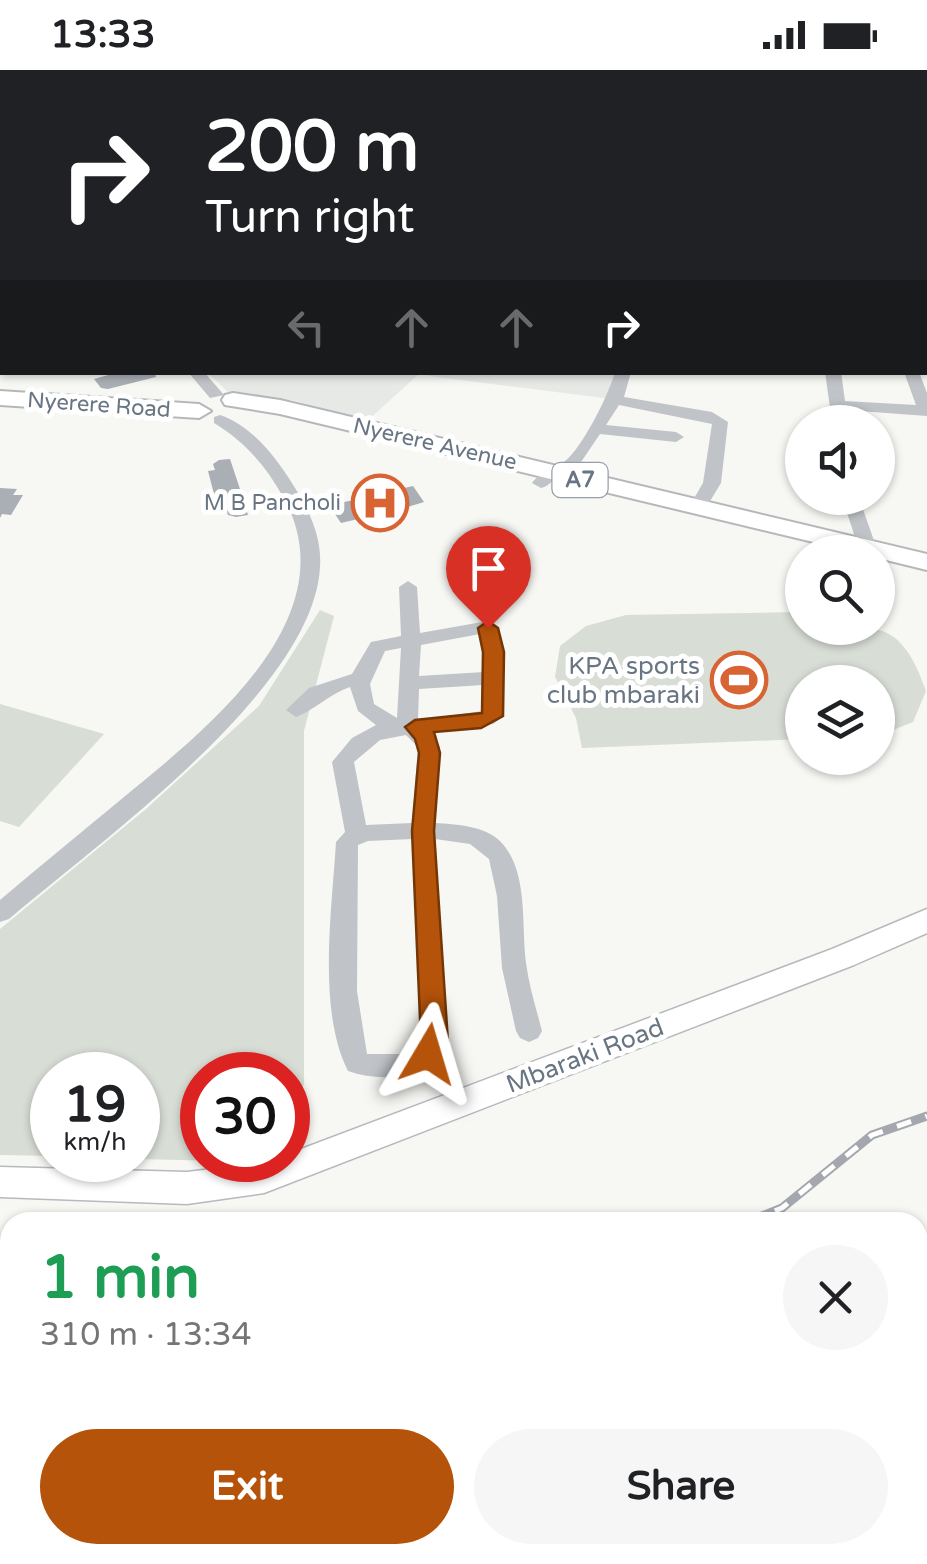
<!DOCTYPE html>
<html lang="en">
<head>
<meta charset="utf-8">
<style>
  body { margin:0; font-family:"Varela Round",sans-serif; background:#f6f6f6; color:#202124; height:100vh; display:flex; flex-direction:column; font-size:38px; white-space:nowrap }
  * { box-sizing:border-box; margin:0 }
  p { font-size:32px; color:#757577 }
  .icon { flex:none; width:55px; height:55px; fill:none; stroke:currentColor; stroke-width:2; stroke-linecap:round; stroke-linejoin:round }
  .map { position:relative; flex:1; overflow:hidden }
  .side { position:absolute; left:0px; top:1142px; width:928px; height:352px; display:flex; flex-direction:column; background:#fff; border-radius:30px 30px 0 0; box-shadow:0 2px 8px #0004 }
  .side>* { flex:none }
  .top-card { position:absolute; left:0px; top:0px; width:928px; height:305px; box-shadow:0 2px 8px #0004; background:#202124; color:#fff; overflow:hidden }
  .controls { position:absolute; left:785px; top:335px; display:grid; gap:20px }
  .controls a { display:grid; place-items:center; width:110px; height:110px; border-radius:50%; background:#fff; box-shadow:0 2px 8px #0004; font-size:50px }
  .speed { position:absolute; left:30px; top:982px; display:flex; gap:20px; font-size:50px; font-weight:700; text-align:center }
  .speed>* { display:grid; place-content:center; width:130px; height:130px; border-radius:50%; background:#fff; box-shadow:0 2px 8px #0004; line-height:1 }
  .speed small { font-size:25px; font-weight:400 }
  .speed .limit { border:15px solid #d22; background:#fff; color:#111 }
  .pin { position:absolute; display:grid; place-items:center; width:85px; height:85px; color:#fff; margin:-102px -42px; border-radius:50% 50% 50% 0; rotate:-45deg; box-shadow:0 0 10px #0007 }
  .pin .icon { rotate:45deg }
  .me { position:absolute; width:110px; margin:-55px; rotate:7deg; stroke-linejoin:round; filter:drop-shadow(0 0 8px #0008) }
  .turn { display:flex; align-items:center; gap:35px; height:210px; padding:0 40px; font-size:45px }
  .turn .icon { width:130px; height:130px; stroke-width:2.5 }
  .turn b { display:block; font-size:70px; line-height:85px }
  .lanes { display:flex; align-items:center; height:95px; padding:0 40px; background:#0003; justify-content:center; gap:50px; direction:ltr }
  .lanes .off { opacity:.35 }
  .round { display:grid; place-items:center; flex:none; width:105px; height:105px; border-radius:52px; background:#f6f6f6 }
  .overview { display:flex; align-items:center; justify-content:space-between; height:170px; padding:0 40px }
  h1 { font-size:60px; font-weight:800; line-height:75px; color:#1e9e55 }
  .action { display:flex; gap:20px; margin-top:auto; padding:20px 40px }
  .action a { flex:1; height:115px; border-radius:60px; background:#b45309; color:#fff; font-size:40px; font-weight:800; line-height:115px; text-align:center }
  .action a+a { background:#f6f6f6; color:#202124 }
  .status { display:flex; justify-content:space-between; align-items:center; height:70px; padding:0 50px; background:#fff; direction:ltr }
  .status svg { height:28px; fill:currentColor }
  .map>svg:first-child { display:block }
</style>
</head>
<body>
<div class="status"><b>13:33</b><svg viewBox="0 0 49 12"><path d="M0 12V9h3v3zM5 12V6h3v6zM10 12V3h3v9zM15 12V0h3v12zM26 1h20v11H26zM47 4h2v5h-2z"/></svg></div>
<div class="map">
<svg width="927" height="1494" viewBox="0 0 927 1494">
  <rect width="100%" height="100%" fill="#f7f7f4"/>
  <!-- built -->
  <g fill="#e7e9e7">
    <path d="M208 303H420L367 351 292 330 232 326Z"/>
    <path d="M429 303H615L612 329 429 306Z"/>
  </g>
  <!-- green -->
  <g fill="#d8ddd5">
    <path d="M320 540 334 546 304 661V1014L288 1052V1005H202V1090H223L221 1091 138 1089V1005H52V1086L0 1085V859L146 739 259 636Z"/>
    <path d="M802 542V558C874 558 899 544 926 621L913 652 878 666V612H802V669L582 678 576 648 555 607 560 576 586 556 626 545Z"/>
    <path d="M0 634 104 664 19 757 0 751Z"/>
  </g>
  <!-- building -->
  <g fill="#a9afb5">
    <path d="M119 302H155L156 307 108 319 101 318 94 309Z"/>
    <path d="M230 389 239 416 248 445 236 447 228 445 226 438 218 439 208 401 215 400 213 394 219 390Z"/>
    <path d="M413 416 424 432 391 442 394 447 374 451 371 446 341 453 329 435 359 429 355 424 375 419 378 424Z"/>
    <path d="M0 418 17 419 13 425H23L11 445 2 444 0 448Z"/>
    <path d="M491 463 516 474 513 476 527 485 522 489 527 491 508 510 496 509 489 514 469 505 489 486 467 473Z"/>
  </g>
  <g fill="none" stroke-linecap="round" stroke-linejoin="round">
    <!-- major casing -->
    <g stroke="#b6b9bd" stroke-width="3">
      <path id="major" d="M927 839V863L854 895 264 1123 187 1134 0 1127V1097L187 1102 288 1090V1084L832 879Z"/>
    </g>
    <!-- highway casing -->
    <g stroke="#b5b8bb" stroke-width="4">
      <g id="highway">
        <path d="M0 321 199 334 211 341 199 348 0 335Z"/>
        <path d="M233 323 280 330 927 484V500L878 488V482H855L280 344 225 335 222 330 225 325Z"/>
      </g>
    </g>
    <!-- minor -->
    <g fill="#c0c3c7" fill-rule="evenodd">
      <path d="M117 0H185L116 2Z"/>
      <path d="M422 0H432L433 2H423Z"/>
      <rect x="583" y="0" width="10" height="2"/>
      <rect x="925" y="60" width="2" height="6"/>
      <path d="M0 85 2 86V96L0 95Z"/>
      <path d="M925 107 927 108V116L925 115Z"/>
      <rect x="925" y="209" width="2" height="8"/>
      <rect x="0" y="226" width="2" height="8"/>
      <rect x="925" y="260" width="2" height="8"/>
      <path d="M188 302H204L224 325 210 328Z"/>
      <path d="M615 302H631L624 327 712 342 728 352 721 413 704 441 698 442 689 437 703 413 712 354 619 335 606 355 676 362 684 367 676 372 600 364 579 395 582 408 574 423H562L559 419 564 403C554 406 551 416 541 418L532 413C543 399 551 401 564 392 582 379 609 324 615 302Z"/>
      <path d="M825 302H841L845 331 916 335 904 302H919L927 323V346L846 340 848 352H832Z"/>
      <path d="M220 345C253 356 278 390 295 418 310 442 322 468 320 497 314 619 98 773 9 849L0 852V830C41 795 83 761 124 727 207 659 352 545 282 425 265 395 244 371 214 353V347Z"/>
      <path d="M842 428H859L878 482V483L860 482Z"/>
      <path d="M408 511 417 517 420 563 488 551 498 557 504 581 503 647 493 654 431 662 440 677 435 753C456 754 486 756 501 772 529 802 521 855 526 893 529 916 536 938 542 961L538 968 529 972 520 968 516 961 502 898 497 826 489 789 470 774 435 769 447 973C428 1010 383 1013 348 1001 317 940 332 839 336 772L345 762 332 692 352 668 376 655 358 641 350 617C329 624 315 640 296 647L286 640 309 618 352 604 371 572 401 566 399 517ZM480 564 484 602 419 606 421 575ZM401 578 397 648 374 634 370 614 385 581ZM483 615V641L418 650 419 619ZM406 665 418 677 412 753 366 755 354 692 380 670ZM412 769 421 971 401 984H367L357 921 358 775 368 771Z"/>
    </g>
    <!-- major -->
    <use href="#major" fill="#fff" fill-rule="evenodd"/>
    <!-- highway -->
    <use href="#highway" fill="#fff" fill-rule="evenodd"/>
    <!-- rail casing -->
    <g stroke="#a4a8ae" stroke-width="9">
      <g id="rail">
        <path d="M747 1152 782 1138 872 1065 927 1046"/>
        <path d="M0 1436 10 1431"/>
      </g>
    </g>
    <!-- rail -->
    <use href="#rail" stroke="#fff" stroke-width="5" stroke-dasharray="15" stroke-linecap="butt"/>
  </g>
  <!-- route -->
  <path fill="#b45309" stroke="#753606" stroke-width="2.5" d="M488 551 498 558 504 582 503 646 481 658 434 662 440 683 434 761 448 972 437 992 428 996 418 992 414 984 421 972 412 761 419 683 415 669 405 657 415 650 482 643 483 582 478 558Z"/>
  <!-- icons -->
  <defs>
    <g id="hospital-ring" transform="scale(2.875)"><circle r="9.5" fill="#fff" stroke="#d86433" stroke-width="1.5"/><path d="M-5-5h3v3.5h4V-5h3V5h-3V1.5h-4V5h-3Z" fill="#d86433"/></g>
    <g id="stadium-ring" transform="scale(2.875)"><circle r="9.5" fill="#fff" stroke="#d86433" stroke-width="1.5"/><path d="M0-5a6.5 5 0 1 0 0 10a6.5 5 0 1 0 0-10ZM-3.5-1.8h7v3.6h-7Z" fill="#d86433"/></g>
  </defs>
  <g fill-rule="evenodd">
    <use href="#hospital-ring" x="380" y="433"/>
    <use href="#stadium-ring" x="739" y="610"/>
  </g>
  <g text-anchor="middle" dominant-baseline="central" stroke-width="10" stroke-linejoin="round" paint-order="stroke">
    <!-- far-street labels -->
    <g font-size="22" fill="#687583" stroke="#fff">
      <text transform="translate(99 335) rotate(4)">Nyerere Road</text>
      <text transform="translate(435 374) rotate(13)">Nyerere Avenue</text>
    </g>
    <!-- shield labels -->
    <rect fill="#fff" stroke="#959ea8" stroke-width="2.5" x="552.5" y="393" width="55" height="34" rx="8"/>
    <g font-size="22" font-weight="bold" fill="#687583">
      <text x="580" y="410">A7</text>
    </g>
    <!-- far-poi labels -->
    <g font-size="22" fill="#687583" stroke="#fff" text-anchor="end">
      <text x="341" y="433">M B Pancholi</text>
    </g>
    <!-- poi labels -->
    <g font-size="25" fill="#687583" stroke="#fff" text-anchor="end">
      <text x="700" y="596">KPA sports<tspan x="700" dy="29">club mbaraki</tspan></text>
    </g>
    <!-- street labels -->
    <g font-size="25" fill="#687583" stroke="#fff">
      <text transform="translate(585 986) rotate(-21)">Mbaraki Road</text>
    </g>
  </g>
</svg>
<div class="controls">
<a><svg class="icon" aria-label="sound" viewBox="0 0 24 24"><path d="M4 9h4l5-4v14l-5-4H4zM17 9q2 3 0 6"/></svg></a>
<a><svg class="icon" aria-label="search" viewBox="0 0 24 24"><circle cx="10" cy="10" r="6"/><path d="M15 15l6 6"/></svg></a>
<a><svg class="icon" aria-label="layers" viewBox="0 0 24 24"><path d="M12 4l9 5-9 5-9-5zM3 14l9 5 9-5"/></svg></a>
</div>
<div class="speed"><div>19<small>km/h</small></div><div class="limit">30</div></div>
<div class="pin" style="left:488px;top:558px;background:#d93025"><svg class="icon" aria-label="arrive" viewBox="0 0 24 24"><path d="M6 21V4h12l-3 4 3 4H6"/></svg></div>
<svg class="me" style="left:428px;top:984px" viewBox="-20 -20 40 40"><path d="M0-17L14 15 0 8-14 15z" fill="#b45309" stroke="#fff" stroke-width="4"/></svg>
<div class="top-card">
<div class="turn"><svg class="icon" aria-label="right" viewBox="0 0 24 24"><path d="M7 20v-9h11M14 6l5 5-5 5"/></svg><div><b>200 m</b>Turn right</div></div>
<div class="lanes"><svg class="icon off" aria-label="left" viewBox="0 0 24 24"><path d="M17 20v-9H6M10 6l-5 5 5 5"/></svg><svg class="icon off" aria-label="ahead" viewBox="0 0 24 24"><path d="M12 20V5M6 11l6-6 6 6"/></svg><svg class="icon off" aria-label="ahead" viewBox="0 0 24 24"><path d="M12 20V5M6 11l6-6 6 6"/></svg><svg class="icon" aria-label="right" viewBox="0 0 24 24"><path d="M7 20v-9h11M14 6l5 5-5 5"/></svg></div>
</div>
<section class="side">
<div class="overview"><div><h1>1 min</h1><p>310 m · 13:34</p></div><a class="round"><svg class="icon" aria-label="close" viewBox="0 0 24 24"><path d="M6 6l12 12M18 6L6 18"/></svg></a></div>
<div class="action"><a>Exit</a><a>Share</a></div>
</section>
</div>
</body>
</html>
